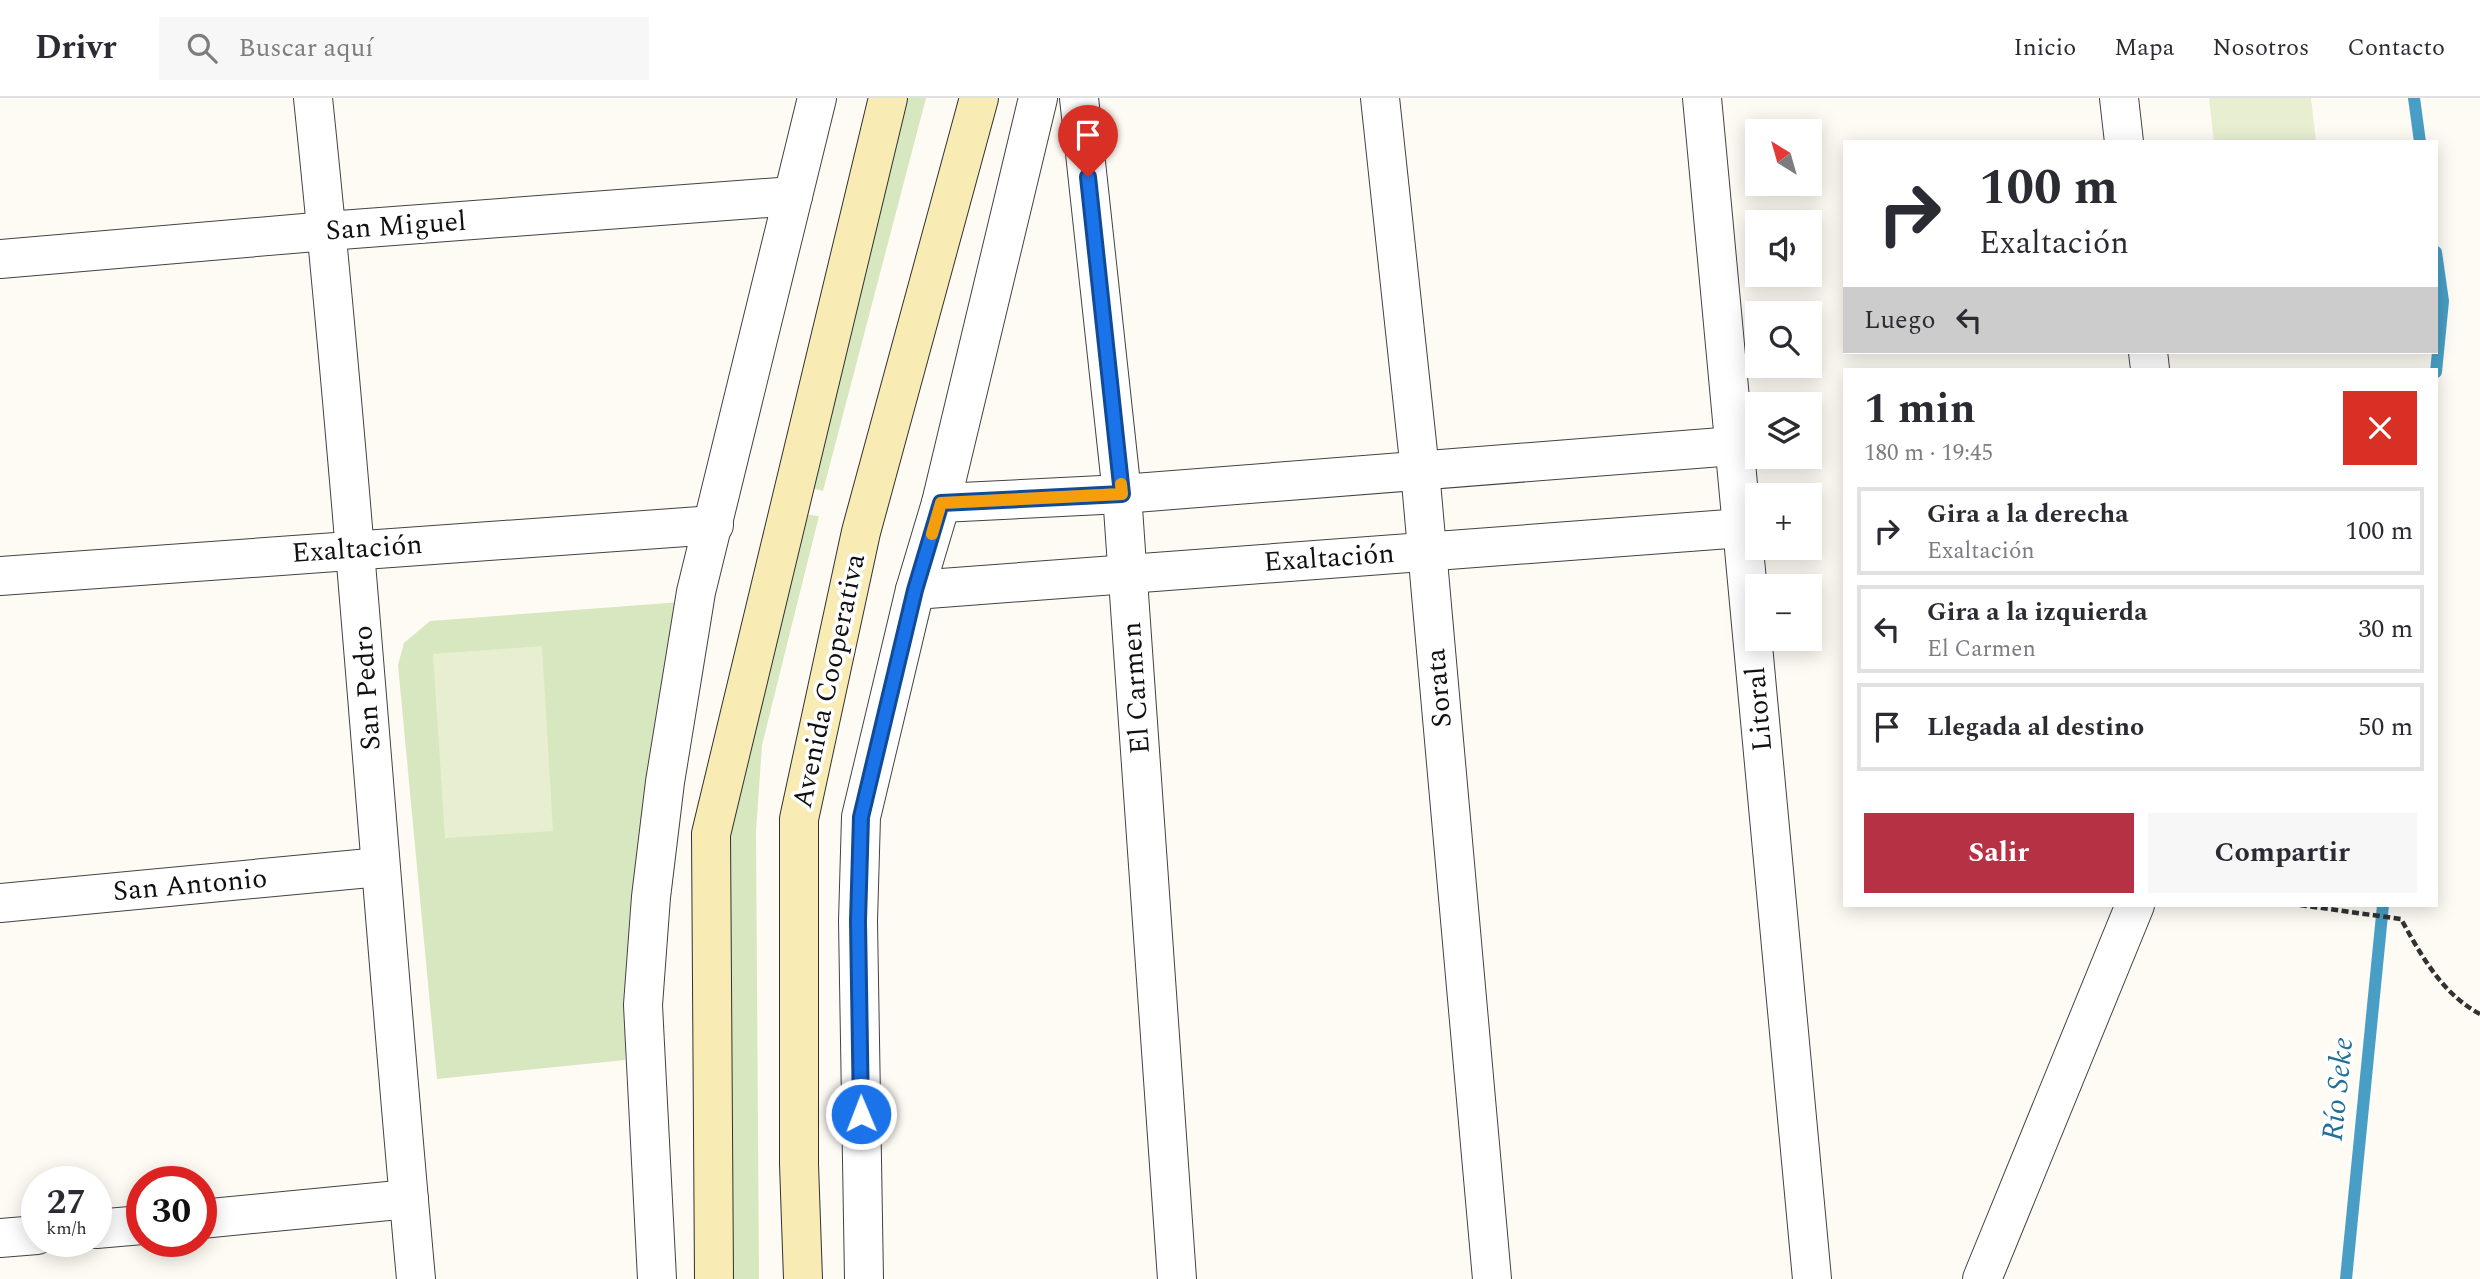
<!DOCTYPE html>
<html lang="es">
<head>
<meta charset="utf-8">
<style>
  body { margin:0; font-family:Spectral,serif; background:#f7f7f7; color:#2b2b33; height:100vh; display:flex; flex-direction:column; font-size:26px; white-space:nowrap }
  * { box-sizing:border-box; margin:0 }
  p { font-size:23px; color:#7c7c81 }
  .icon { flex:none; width:38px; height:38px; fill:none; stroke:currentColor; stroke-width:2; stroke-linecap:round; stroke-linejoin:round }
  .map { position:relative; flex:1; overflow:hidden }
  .panel { position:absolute; left:1843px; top:270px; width:595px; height:539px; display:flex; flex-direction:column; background:#fff; border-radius:0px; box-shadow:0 4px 18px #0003 }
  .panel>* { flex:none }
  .banner { position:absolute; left:1843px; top:42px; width:595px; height:214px; border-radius:0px; box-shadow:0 4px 18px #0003; background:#fff; color:#2b2b33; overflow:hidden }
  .needle { width:46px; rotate:323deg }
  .buttons { position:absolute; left:1745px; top:21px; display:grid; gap:14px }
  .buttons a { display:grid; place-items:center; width:77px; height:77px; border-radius:0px; background:#fff; box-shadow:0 4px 18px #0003; font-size:35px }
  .speed { position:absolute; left:21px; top:1068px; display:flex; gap:14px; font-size:35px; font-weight:700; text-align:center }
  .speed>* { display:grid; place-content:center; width:91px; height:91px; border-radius:50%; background:#fff; box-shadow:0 4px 18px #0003; line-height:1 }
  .speed small { font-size:18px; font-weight:400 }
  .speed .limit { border:10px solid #d22; background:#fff; color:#111 }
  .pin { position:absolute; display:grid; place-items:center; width:60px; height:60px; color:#fff; margin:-72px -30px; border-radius:50% 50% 50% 0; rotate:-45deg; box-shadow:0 0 7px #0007 }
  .pin .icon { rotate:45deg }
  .me { position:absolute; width:77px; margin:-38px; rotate:359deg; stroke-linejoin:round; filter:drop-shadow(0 0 5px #0008) }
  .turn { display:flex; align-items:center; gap:24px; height:147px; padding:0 21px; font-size:32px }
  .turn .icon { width:91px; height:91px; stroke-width:2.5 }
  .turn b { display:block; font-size:49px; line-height:60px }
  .then { display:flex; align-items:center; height:66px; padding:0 21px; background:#0003; gap:14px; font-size:26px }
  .round { display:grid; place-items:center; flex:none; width:74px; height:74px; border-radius:0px; background:#f7f7f7 }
  .head { display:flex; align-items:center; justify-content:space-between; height:119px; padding:0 21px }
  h1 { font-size:42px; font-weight:700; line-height:52px }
  .cta { display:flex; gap:14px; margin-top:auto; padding:14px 21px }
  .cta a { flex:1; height:80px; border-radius:0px; background:#b73144; color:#fff; font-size:28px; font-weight:700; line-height:80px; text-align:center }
  .cta a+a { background:#f7f7f7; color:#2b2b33 }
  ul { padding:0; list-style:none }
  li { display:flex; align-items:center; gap:21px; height:88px; margin:0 14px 10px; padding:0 7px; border:4px solid #e1e1e2; border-radius:0px }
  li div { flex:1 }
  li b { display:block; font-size:26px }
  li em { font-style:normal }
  header { display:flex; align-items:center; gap:42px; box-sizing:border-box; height:98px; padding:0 35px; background:#fff; border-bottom:2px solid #e1e1e2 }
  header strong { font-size:33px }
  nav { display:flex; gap:38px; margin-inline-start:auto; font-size:24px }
  .search { width:490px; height:63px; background:#f7f7f7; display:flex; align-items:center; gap:18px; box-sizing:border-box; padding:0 24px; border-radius:0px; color:#7c7c81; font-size:26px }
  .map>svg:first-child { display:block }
</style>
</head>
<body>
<header>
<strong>Drivr</strong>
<div class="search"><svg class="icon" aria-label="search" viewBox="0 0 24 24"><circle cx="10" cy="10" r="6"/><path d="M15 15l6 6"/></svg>Buscar aquí</div>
<nav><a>Inicio</a><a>Mapa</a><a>Nosotros</a><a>Contacto</a></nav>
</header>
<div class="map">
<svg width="2480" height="1181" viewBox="0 0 2480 1181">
  <rect width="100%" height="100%" fill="#fefbf4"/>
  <!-- green -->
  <g fill="#d7e7bf">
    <path d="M893 0H926L823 393 790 384Z"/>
    <path d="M783 414 819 418 762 647 756 733 759 1181H719L713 729Z"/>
    <path d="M681 504 646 732 625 962 437 981 398 567 404 545 430 523Z"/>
  </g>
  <!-- pitch -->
  <g fill="#e7efd0">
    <path d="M2209 0H2311L2316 44H2214Z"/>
    <path d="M542 548 553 733 445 740 433 556Z"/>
  </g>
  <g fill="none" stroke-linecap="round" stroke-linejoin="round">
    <!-- stream -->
    <g stroke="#489ec4" stroke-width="12">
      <path d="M2414 0 2420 44"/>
      <path d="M2436 154 2443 203 2436 274"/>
      <path d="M2346 1181 2383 807"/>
    </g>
    <!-- street casing -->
    <g stroke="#434343" stroke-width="40">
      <g id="street">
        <path d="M313 0C354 393 380 787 416 1181"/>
        <path d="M1079 0 1122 396 1177 1181"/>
        <path d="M1380 0 1420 373 1492 1181"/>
        <path d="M1702 0 1812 1181"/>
        <path d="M2119 0 2124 44"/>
        <path d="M0 161 327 133 793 98"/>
        <path d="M2148 254 2150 271"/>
        <path d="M941 405 1122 396 1734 348"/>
        <path d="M0 478 714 427"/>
        <path d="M915 492 1742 430"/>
        <path d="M0 805 380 769"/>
        <path d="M201 1121 409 1101"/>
        <path d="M96 1131 142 1127"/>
        <path d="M0 1140 37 1137"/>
        <path d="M657 1181 643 907 651 799 665 684 696 494 817 0"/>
        <path d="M864 1181 858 823 861 719 915 492 941 405 1038 0"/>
        <path d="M1982 1181 2135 807"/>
      </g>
    </g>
    <!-- secondary casing -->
    <g stroke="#323232" stroke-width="40">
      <g id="secondary">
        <path d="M714 1181 711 736 888 0"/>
        <path d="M803 1181 799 1066V721L861 434 979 0"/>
      </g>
    </g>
    <!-- path -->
    <path stroke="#323232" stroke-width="4.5" stroke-dasharray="7 3.5" stroke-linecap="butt" d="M2300 807 2401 821C2421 857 2442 896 2480 916"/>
    <!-- street -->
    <use href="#street" stroke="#fff" stroke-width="38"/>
    <!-- secondary -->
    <use href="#secondary" stroke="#f9ebb4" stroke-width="38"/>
  </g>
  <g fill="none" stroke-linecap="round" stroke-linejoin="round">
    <!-- route casing -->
    <g stroke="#114b97" stroke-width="18">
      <path id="route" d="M861 1016 858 823 861 719 915 492 941 405 1122 396 1088 79"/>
    </g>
    <!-- route -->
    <use href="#route" stroke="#1a73e8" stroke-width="12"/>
    <!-- slow -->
    <path stroke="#f59e0b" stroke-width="12" d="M932 436 941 405 1122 396 1121 386"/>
  </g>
  <g text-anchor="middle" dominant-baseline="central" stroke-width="7" stroke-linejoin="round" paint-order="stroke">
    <!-- street labels -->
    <g font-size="28" fill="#101010" stroke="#fff">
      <text transform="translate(396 128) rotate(-4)">San Miguel</text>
      <text transform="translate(357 451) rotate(-4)">Exaltación</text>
      <text transform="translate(1329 460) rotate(-4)">Exaltación</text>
      <text transform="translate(829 583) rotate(-78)">Avenida Cooperativa</text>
      <text transform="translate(367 590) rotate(-94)">San Pedro</text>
      <text transform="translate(1136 590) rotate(-94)">El Carmen</text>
      <text transform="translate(1439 590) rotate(-95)">Sorata</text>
      <text transform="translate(1759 611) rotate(-95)">Litoral</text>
      <text transform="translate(190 787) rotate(-5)">San Antonio</text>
    </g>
    <!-- water labels -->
    <g font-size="30" font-style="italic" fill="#21709a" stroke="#fff">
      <text transform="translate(2338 991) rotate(-84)">Río Seke</text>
    </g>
  </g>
</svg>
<div class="buttons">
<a><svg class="needle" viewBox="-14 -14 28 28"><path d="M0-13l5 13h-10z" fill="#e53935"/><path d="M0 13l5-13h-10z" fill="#7c7c81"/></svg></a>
<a><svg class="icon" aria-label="sound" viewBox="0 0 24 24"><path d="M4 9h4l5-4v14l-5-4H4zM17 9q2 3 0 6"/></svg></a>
<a><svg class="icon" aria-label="search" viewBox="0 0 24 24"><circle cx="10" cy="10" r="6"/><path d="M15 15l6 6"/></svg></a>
<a><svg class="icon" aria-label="layers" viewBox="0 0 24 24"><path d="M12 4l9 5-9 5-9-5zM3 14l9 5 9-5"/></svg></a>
<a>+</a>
<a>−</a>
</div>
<div class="speed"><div>27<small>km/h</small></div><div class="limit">30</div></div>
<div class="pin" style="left:1088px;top:79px;background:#d93025"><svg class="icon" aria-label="arrive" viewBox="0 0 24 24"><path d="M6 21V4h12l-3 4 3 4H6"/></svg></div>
<svg class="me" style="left:861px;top:1016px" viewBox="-20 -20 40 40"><circle r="17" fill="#1a73e8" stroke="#fff" stroke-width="3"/><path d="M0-11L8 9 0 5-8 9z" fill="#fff"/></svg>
<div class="banner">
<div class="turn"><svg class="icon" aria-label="right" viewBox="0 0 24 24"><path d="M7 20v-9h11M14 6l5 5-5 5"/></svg><div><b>100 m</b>Exaltación</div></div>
<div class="then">Luego<svg class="icon" aria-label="left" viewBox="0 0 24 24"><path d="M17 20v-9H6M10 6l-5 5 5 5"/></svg></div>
</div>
<section class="panel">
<div class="head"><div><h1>1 min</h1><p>180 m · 19:45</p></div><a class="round" style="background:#d93025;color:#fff"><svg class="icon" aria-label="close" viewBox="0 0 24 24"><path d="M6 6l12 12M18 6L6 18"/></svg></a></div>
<ul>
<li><svg class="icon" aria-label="right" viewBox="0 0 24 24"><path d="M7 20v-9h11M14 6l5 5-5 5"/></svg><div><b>Gira a la derecha</b><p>Exaltación</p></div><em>100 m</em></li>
<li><svg class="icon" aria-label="left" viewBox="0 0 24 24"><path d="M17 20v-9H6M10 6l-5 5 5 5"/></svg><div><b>Gira a la izquierda</b><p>El Carmen</p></div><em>30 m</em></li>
<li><svg class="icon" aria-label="arrive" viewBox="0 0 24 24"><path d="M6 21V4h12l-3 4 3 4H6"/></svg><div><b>Llegada al destino</b></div><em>50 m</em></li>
</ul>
<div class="cta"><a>Salir</a><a>Compartir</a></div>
</section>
</div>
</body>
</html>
